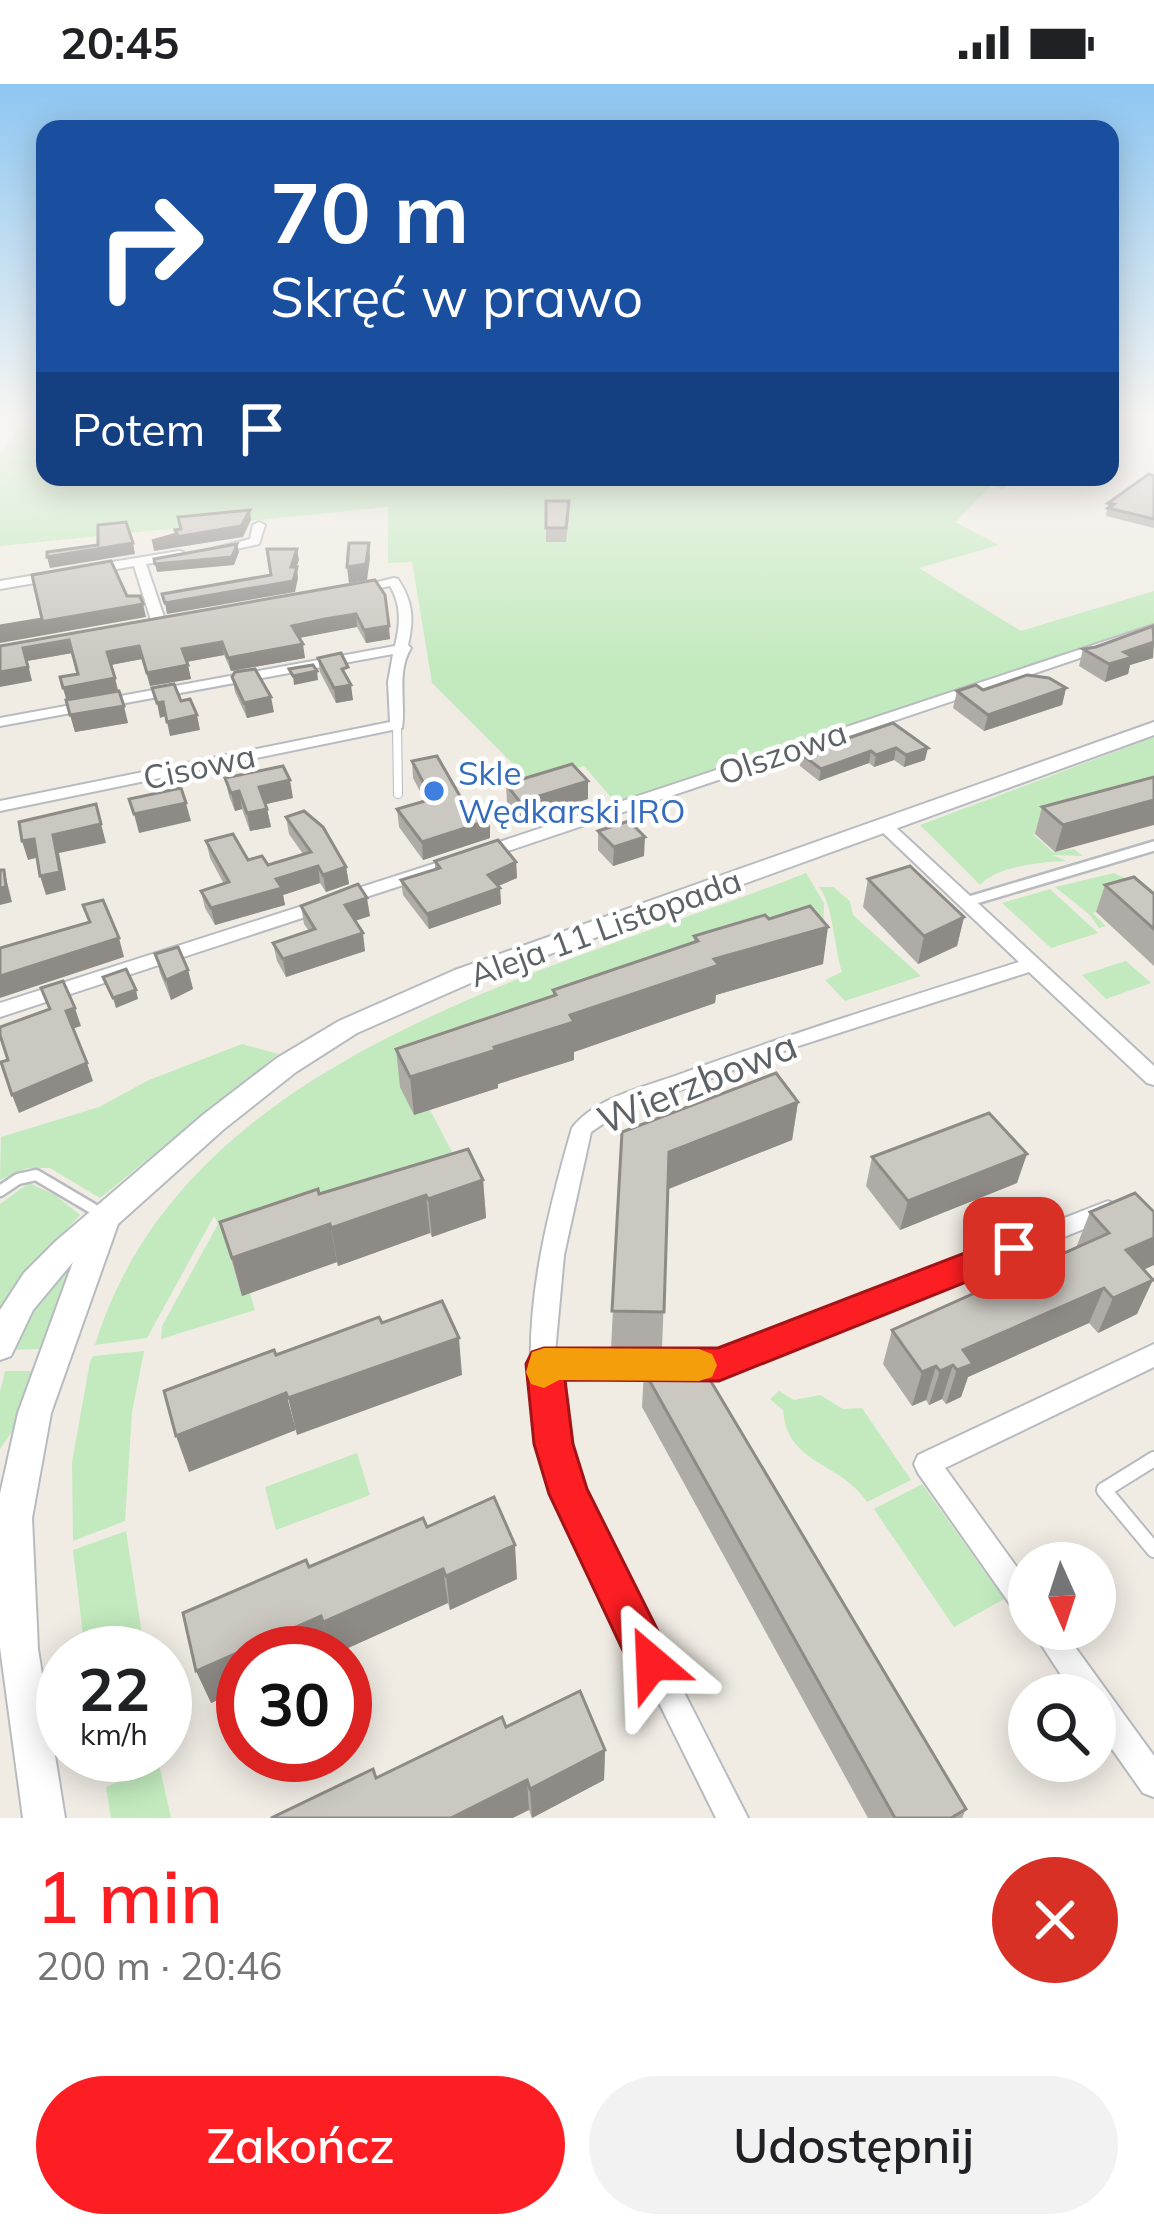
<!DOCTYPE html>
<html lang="pl">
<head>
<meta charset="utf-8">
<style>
  body { margin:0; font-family:Mulish,sans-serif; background:#f2f2f2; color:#202124; height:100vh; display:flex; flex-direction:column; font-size:45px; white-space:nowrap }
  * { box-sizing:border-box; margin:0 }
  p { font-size:39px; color:#757577 }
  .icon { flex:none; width:66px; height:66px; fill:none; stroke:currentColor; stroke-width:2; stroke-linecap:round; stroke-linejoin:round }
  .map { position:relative; height:1734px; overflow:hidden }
  .side { display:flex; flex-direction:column; background:#fff; flex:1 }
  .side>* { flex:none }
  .top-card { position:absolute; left:36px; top:36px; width:1083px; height:366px; border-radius:24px; box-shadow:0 6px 30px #0003; background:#1a4fa0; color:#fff; overflow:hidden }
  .needle { width:78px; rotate:177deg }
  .fabs { position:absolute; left:1008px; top:1458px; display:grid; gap:24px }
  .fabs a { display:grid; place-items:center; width:108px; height:108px; border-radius:50%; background:#fff; box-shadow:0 6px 30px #0003; font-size:60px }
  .speed { position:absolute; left:36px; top:1542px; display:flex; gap:24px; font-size:60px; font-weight:700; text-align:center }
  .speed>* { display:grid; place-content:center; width:156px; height:156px; border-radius:50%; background:#fff; box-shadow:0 6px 30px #0003; line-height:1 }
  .speed small { font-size:30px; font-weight:400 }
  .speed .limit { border:18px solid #d22; background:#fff; color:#111 }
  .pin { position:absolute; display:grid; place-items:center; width:102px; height:102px; color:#fff; margin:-51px; border-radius:24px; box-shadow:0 6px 18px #0006 }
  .me { position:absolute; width:132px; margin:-66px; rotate:334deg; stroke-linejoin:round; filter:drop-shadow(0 0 9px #0008) }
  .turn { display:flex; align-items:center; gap:42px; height:252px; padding:0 36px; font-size:54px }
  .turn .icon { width:156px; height:156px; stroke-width:2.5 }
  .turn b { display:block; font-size:84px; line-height:102px }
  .then { display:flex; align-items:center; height:114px; padding:0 36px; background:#0003; gap:24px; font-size:45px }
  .round { display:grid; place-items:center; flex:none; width:126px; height:126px; border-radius:63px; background:#f2f2f2 }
  .headline { display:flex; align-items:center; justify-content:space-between; height:204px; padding:0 36px }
  h1 { font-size:72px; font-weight:600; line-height:90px; color:#fc1e22 }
  .cta { display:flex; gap:24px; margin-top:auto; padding:24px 36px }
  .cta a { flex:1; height:138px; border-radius:72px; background:#fc1e22; color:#fff; font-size:48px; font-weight:600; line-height:138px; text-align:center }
  .cta a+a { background:#f2f2f2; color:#202124 }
  .status { display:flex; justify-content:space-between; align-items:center; height:84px; padding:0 60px; background:#fff; direction:ltr }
  .status svg { height:33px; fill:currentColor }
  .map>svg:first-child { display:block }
</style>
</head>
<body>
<div class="status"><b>20:45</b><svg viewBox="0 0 49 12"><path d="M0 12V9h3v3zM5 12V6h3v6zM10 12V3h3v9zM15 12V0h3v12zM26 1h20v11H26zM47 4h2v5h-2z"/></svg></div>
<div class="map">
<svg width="1154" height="1734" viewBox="0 0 1154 1734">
  <rect width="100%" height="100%" fill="#f0ece4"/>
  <!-- green -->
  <g fill="#c2eabe">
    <path d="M25 338H45V393H1014L1003 406 991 402 955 438 999 461 919 484 1021 547 1154 507V540L615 718 584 682 531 698 432 599 412 478 388 479V423L0 462V370Z"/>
    <path d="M1154 653V716L1033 750 1053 768 1074 765 1083 772 1052 771 1067 777C1041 778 997 782 980 801L920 741Z"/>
    <path d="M806 789 824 819 823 851 692 890 430 1026 471 1104 231 1176 242 1211 250 1209 255 1226 161 1255 162 1242 218 1140 214 1132 147 1254 95 1261C185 968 555 888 806 789Z"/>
    <path d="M1114 789 1154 807V843L1124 816 1093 829 1106 842 1099 844 1090 831 1055 803Z"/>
    <path d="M819 803H833L850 817 853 831 921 892 845 917 825 896 842 888C834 863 833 820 819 803Z"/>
    <path d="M1050 805 1098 849 1051 864 1002 819Z"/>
    <path d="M1126 877 1151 899 1106 915 1082 891Z"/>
    <path d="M242 960 278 970 100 1114 50 1084H27L0 1096 1 1053 99 1023 149 996Z"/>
    <path d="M29 1099 55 1111 80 1131 40 1174 0 1231V1120Z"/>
    <path d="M74 1175 39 1265 11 1266 39 1210Z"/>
    <path d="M144 1267 132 1328 125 1437 73 1457 72 1378 90 1278 93 1272Z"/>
    <path d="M5 1287H32L14 1345 0 1365V1308Z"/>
    <path d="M779 1307 794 1316 820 1311 843 1325 862 1324 911 1396 867 1418C840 1377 787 1381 783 1326L770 1315Z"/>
    <path d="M357 1369 370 1411 276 1446 265 1403Z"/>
    <path d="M922 1400 1004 1515 954 1543 874 1425Z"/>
    <path d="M126 1447 145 1569H85L73 1466Z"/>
    <path d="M159 1680 171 1734H111L106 1703Z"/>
  </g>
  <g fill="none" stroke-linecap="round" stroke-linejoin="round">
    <!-- service-far3 casing -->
    <g stroke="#b7bbc0" stroke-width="10">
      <path id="service-far3" d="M397 641 398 710"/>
    </g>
    <!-- service-far2 casing -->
    <g stroke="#b7bbc0" stroke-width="14">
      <path id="service-far2" d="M966 818 1154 762"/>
    </g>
    <!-- service-far1 casing -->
    <g stroke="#b7bbc0" stroke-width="15">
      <path id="service-far1" d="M0 1107 18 1095 36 1091 102 1130"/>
    </g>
    <!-- service casing -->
    <g stroke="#b7bbc0" stroke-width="18">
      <path id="service" d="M1154 1375 1104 1406 1154 1466"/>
    </g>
    <!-- minor casing -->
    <g stroke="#b7bbc0" stroke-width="4">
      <g id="minor">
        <path d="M259 438 265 441 259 460 218 469 212 465 250 455 253 441Z"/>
        <path d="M179 467 183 468V474L146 480 166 539 159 543 152 539 134 482 94 489 88 485 94 481Z"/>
        <path d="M54 488 60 492 58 495 0 505V497Z"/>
        <path d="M394 494 398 495C413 518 414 535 408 561L411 564C396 588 406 618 402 644L0 727V717L390 638 388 598 393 570 0 642V634L395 562C400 541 402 522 390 502L359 508 353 504Z"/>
        <path d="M1154 541V549L490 773 484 774 476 769 478 765Z"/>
        <path d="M884 736 890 738 1154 982V1001L1147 999 1029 888 792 964 619 1029 591 1048 564 1171 555 1269 718 1270 1100 1120 1108 1117 1116 1120 1119 1126 1116 1132 719 1292 556 1291 562 1343 581 1406 748 1734H716C682 1665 648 1597 614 1528 580 1460 541 1393 533 1315 523 1224 547 1131 572 1044 596 1012 650 1002 686 988 796 948 908 913 1019 878L878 744 876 741 878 738Z"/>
        <path d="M458 772 466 777 464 781 0 933V919Z"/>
        <path d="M1154 1260V1283L945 1384 1029 1500V1537L1019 1533 918 1389 914 1380 918 1371Z"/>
        <path d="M1031 1545H1062L1154 1672V1713L1143 1709 1095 1641V1611H1074Z"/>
      </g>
    </g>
    <!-- tertiary casing -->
    <g stroke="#b7bbc0" stroke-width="4">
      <path id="tertiary" d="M1154 638V651L473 898 357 949 296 988 224 1045 118 1140 51 1329 32 1434 38 1565 65 1734H23L0 1563V1410L18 1329 73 1178 33 1226 11 1272 0 1276V1226L24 1189 56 1157 204 1030 277 974 339 937 455 886Z"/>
    </g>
    <!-- service-far3 -->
    <use href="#service-far3" stroke="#fff" stroke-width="8"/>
    <!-- service-far2 -->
    <use href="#service-far2" stroke="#fff" stroke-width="9"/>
    <!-- service-far1 -->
    <use href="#service-far1" stroke="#fff" stroke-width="10"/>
    <!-- service -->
    <use href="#service" stroke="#fff" stroke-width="14"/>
    <!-- minor -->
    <use href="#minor" fill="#fff" fill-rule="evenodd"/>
    <!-- tertiary -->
    <use href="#tertiary" fill="#fff" fill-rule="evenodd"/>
  </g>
  <!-- wall -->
  <g fill="#afaba6">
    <path d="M1154 392V444L1106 432 1108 419Z"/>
    <path d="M546 417 569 431 566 458H546Z"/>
    <path d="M375 496 390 555 366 559 357 543 327 548 299 554 305 574 231 587 224 571 187 578 191 595 150 602 142 575 111 581 128 639 75 648 60 593 78 590 72 569 27 577 32 597 0 562Z"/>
    <path d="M1154 545 1153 574 1130 581 1128 590 1105 598 1079 582 1083 565Z"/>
    <path d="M318 574 349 598 353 616 336 619 320 588Z"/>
    <path d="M232 593 274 628 247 634 235 608Z"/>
    <path d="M1066 604 1062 621 984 647 953 624 957 607Z"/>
    <path d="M893 639 925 676 904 683 894 676 874 683 869 679 819 697 800 682 801 670Z"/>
    <path d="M412 677 469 728 490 736V754L423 776 399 743 397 725 425 717 413 694Z"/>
    <path d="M1154 693 1055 768 1035 750 1042 723Z"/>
    <path d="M225 694 293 714 266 720 271 743 250 747 242 725 235 727 229 712Z"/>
    <path d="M588 697V715L520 736 507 718 506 700Z"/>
    <path d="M286 733 346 783 349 800 326 808 320 799 283 811 285 821 215 841 205 824 201 807 224 800 210 774 206 757 248 776 268 781 303 770 289 750Z"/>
    <path d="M598 747 644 772 613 782 598 766Z"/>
    <path d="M435 777 516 778 517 794 498 802 500 804 501 820 429 845 403 811 401 796 435 785Z"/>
    <path d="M868 795 964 833 957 862 918 880 863 823Z"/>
    <path d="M1105 801 1154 810V882L1096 828Z"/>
    <path d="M301 822 370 832 355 837 365 867 286 893 277 877 273 859 309 847 304 840Z"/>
    <path d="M694 852 823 880 716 911 715 919 574 968V976L498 1000V1004L414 1031 400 1003 396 965 553 912V906L694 859Z"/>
    <path d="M155 870 188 886 193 905 171 916 160 889Z"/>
    <path d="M798 1018 792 1056 668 1105 662 1265H611L622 1048Z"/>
    <path d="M872 1073 1017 1099 900 1146 866 1102Z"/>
    <path d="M483 1096 486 1134 432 1153 430 1149 338 1182 337 1178 242 1212 220 1138 319 1110Z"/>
    <path d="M1090 1128 1144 1186 1137 1230 1098 1249 1089 1239 968 1293 961 1313 946 1320 942 1315 929 1321 926 1316 912 1322 883 1280 892 1246 1076 1164Z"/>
    <path d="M644 1287 966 1725 962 1734H868L642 1323Z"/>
    <path d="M427 1443 517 1495 450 1526 448 1519 337 1569H332L331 1565 211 1619 309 1483Z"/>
    <path d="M506 1643 605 1666 604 1696 532 1734 529 1726 376 1694Z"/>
  </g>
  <!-- shaded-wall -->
  <g fill="#8e8b87">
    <path d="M250 426 251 436 243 453 154 467 152 457 241 442Z"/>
    <path d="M133 459 135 470 50 484 47 473Z"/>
    <path d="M369 459 370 474 367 496 349 499 347 483Z"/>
    <path d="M237 460 239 468 234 481 157 488 155 480Z"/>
    <path d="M297 465 299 476 293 494 291 483Z"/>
    <path d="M297 483 298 494 295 508 167 530 165 519Z"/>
    <path d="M143 520 146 533 0 559V545Z"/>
    <path d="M356 530 357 543 294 555 292 542Z"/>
    <path d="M389 542 390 555 366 559 364 546Z"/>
    <path d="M69 556 72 569 27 577 32 597 0 603V588L23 564Z"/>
    <path d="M222 558 224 571 185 578 182 565Z"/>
    <path d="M1154 558 1153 574 1130 581 1128 590 1105 598 1109 580 1124 568Z"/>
    <path d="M303 560 305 574 231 587 228 574Z"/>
    <path d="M139 562 142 575 110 581 107 568Z"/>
    <path d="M188 581 191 595 150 602 147 589Z"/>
    <path d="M317 587 318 596 294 601 293 592Z"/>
    <path d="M115 594 118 608 67 617 63 604Z"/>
    <path d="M351 601 353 616 336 619 334 604Z"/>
    <path d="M1066 604 1062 621 984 647 988 631Z"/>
    <path d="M271 613 274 628 247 634 244 619Z"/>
    <path d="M163 618 166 632 160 634 157 619Z"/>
    <path d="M124 622 128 639 75 648 70 631Z"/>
    <path d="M197 631 200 646 170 652 167 638Z"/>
    <path d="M896 664 894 676 874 683 876 671Z"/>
    <path d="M928 664 925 676 904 683 906 671Z"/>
    <path d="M871 667 869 679 819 697 821 685Z"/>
    <path d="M290 696 293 714 262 721 259 703Z"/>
    <path d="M588 697V715L520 736V718Z"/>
    <path d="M239 707 242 725 235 727 231 709Z"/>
    <path d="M1154 716V741L1055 768 1063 741Z"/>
    <path d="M186 719 191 737 139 749 134 730Z"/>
    <path d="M96 720 106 759 59 769 66 806 46 811 40 792 53 751Z"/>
    <path d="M267 725 271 743 250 747 247 729Z"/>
    <path d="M490 736V754L423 776 422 758Z"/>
    <path d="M645 753 644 772 613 782 614 763Z"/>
    <path d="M34 755 40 773 28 776 22 757Z"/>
    <path d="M516 778 517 794 489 806 488 791Z"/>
    <path d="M318 782 320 799 283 811 285 821 215 841 211 824 276 795Z"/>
    <path d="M346 783 349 800 326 808 323 791Z"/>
    <path d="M4 786 12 818 0 821V804Z"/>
    <path d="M500 804 501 820 429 845 427 830Z"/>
    <path d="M367 814 370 832 347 839 345 821Z"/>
    <path d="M964 833 957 862 918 880 924 852Z"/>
    <path d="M828 843 823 880 716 911 715 919 574 968V976L498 1000V1004L414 1031 410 993 494 963 714 875Z"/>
    <path d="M363 849 365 867 286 893 283 875Z"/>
    <path d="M119 854 124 873 0 914V892Z"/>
    <path d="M188 886 193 905 171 916 166 896Z"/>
    <path d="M136 906 138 915 116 924 113 914Z"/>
    <path d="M75 924 81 942 72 945 66 927Z"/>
    <path d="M87 979 93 997 19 1029 12 1011Z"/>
    <path d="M798 1018 792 1056 666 1106 669 1068Z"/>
    <path d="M1027 1070 1017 1099 900 1146 908 1117Z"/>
    <path d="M483 1096 486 1134 432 1153 428 1115Z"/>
    <path d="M426 1111 430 1149 338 1182 331 1144Z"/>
    <path d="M330 1140 337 1178 242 1212 232 1174Z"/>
    <path d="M1154 1154V1181L1111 1201 1126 1166Z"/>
    <path d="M1153 1196 1137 1230 1098 1249 1113 1214Z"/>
    <path d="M1104 1204 1089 1239 968 1293 961 1313 946 1320 963 1266Z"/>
    <path d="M459 1254 462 1291 297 1351 288 1314Z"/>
    <path d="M953 1281 942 1315 929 1321 940 1287Z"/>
    <path d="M936 1282 926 1316 912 1322 922 1288Z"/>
    <path d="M286 1309 296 1346 189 1388 176 1352Z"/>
    <path d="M515 1461 517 1495 450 1526 446 1492Z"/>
    <path d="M443 1485 448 1519 337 1569H332L323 1538Z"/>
    <path d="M321 1532 331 1565 322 1569H243V1605L211 1619 196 1587Z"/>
    <path d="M605 1666 604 1696 532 1734 530 1705Z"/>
    <path d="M527 1696 529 1726 513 1734H451Z"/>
  </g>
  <!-- building -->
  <g fill="#cbc7c1" stroke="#8e8b87" stroke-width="3">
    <path d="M1149 390 1154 392V435L1108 424 1114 420 1108 419Z"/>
    <path d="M546 417H569L566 444H546Z"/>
    <path d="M250 426 241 442 152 457 177 450 175 446 181 445 178 433Z"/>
    <path d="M126 438 133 459 47 473V468L98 461V441Z"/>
    <path d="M349 459H369L366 480 347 483Z"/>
    <path d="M237 460 232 473 155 480 154 475Z"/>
    <path d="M267 465H297L291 483H297L293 497 165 519 162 510 271 491Z"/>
    <path d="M111 477 127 512H140L143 520 0 545V542L42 535 32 491Z"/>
    <path d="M375 496 385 511 389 542 364 546 356 530 325 535 292 542 303 560 228 574 222 558 182 565 188 581 147 589 139 562 107 568 115 594 63 604 60 593 78 590 69 556 23 564 28 583 0 588V562Z"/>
    <path d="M1153 542 1154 558 1124 568 1133 573 1109 580 1083 565 1096 563Z"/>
    <path d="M341 569 348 583 342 585 351 601 334 604 318 574Z"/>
    <path d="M313 581 317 587 293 592 289 585Z"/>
    <path d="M255 585 271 613 244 619 232 593 235 588Z"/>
    <path d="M1027 591 1049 594 1066 604 988 631 957 607 976 601 983 606Z"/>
    <path d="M174 600 181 617 190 615 197 631 167 638 163 618 157 619 152 604Z"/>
    <path d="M119 607 124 622 70 631 66 616Z"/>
    <path d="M893 639 928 664 906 671 896 664 876 671 871 667 821 685 801 670Z"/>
    <path d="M437 672 469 728 480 725 490 736 422 758 397 725 432 715 412 677Z"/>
    <path d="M572 680 588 697 520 718 506 700Z"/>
    <path d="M283 682 290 696 259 703 267 725 247 729 239 707 231 709 225 694Z"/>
    <path d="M1154 693V716L1063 741 1042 723Z"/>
    <path d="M181 704 186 719 134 730 129 715Z"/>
    <path d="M96 720 101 740 53 751 60 788 40 792 34 755 22 757 19 738Z"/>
    <path d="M304 727 323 743 346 783 323 791 318 782 276 795 282 804 211 824 201 807 229 798 206 757 233 750 248 776 262 772 268 781 311 768 286 733Z"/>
    <path d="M629 737 645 753 614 763 598 747Z"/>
    <path d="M498 756 516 778 488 791 500 804 427 830 401 796 440 784 435 777Z"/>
    <path d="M910 782 964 833 924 852 868 795Z"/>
    <path d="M0 786H4L6 803 0 804Z"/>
    <path d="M1134 793 1154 810V845L1105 801Z"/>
    <path d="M358 800 367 814 345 821 363 849 283 875 273 859 315 845 301 822Z"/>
    <path d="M103 816 119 854 0 892V864L90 838 83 821Z"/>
    <path d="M810 822 828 843 714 875 719 881 570 931 574 938 494 963 496 966 410 993 396 965 556 911 553 906 698 857 694 852 765 831 769 835Z"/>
    <path d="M178 863 188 886 166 896 155 870Z"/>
    <path d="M126 885 136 906 113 914 103 893Z"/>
    <path d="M63 897 75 924 66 927 87 979 12 1011 1 978 8 976 0 951V943L50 925 41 904Z"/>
    <path d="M776 989 798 1018 669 1068 664 1228 612 1227 622 1048Z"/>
    <path d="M989 1029 1027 1070 908 1117 872 1073Z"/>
    <path d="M468 1065 483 1096 428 1115 426 1111 331 1144 330 1140 232 1174 220 1138 318 1105 319 1110Z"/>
    <path d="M1135 1109 1154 1128V1154L1126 1166 1153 1196 1113 1214 1104 1204 963 1266 973 1280 957 1286 953 1281 940 1287 936 1282 922 1288 892 1246 1109 1149 1090 1128Z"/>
    <path d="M442 1217 459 1254 288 1314 286 1309 176 1352 164 1307 274 1266 276 1271 379 1233 382 1239Z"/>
    <path d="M694 1269 966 1725 951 1734H895L644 1287Z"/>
    <path d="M494 1413 515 1461 446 1492 443 1485 323 1538 321 1532 196 1587 183 1529 306 1476 309 1483 423 1434 427 1443Z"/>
    <path d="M580 1607 605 1666 530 1705 527 1696 451 1734H271L373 1685 376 1694 502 1633 506 1643Z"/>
  </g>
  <!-- sky -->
  <linearGradient id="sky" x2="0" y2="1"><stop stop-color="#8dc6f1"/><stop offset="0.58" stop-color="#f8f6f3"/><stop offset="1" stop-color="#f8f6f3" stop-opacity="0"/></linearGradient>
  <rect width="1154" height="581" fill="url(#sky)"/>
  <!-- route -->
  <path fill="#fc1e22" stroke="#a41416" stroke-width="3" d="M1014 1150 1026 1154 1031 1164 1026 1174 719 1297 565 1296 573 1360 587 1405 674 1579 667 1594 652 1601 636 1594 549 1410 534 1360 526 1280 532 1268 544 1264H718Z"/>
  <!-- slow -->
  <path fill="#f59e0b" d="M544 1264 699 1265 712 1270 717 1281 712 1293 699 1297 559 1296 544 1304 531 1300 526 1288 532 1268Z"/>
  <!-- markers -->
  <circle fill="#3f7fe0" stroke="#fff" stroke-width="4.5" cx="434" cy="707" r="12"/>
  <g text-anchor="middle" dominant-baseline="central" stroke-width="9" stroke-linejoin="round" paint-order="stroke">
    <!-- street labels -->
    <g font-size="33" fill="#5c6266" stroke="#fff">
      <text transform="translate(782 668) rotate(-19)">Olszowa</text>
      <text transform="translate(199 682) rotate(-12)">Cisowa</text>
      <text transform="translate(605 843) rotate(-20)">Aleja 11 Listopada</text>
    </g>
    <!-- shop labels -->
    <g font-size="33" fill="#366cbe" stroke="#fff" text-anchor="start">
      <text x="458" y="688">Skle<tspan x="458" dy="38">Wędkarski IRO</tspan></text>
    </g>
    <!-- near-street labels -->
    <g font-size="39" fill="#5c6266" stroke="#fff">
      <text transform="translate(697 998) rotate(-22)">Wierzbowa</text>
    </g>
  </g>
</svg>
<div class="fabs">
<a><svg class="needle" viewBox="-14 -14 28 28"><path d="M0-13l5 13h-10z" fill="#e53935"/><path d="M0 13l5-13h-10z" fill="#757577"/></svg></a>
<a><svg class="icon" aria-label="search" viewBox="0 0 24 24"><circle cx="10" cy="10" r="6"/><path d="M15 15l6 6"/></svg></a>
</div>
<div class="speed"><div>22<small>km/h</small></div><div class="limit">30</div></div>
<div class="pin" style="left:1014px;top:1164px;background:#d93025"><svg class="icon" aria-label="arrive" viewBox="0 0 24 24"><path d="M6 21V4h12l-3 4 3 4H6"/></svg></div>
<svg class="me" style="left:652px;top:1579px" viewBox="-20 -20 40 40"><path d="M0-17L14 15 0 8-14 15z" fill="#fc1e22" stroke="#fff" stroke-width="4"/></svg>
<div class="top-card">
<div class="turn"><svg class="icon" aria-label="right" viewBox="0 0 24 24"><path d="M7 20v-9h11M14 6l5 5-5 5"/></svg><div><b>70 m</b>Skręć w prawo</div></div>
<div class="then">Potem<svg class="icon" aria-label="arrive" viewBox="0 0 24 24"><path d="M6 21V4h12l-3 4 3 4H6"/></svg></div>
</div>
</div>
<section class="side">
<div class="headline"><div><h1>1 min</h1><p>200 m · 20:46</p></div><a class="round" style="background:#d93025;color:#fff"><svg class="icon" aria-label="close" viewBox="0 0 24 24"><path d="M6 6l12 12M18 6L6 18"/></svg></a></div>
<div class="cta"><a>Zakończ</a><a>Udostępnij</a></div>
</section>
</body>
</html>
